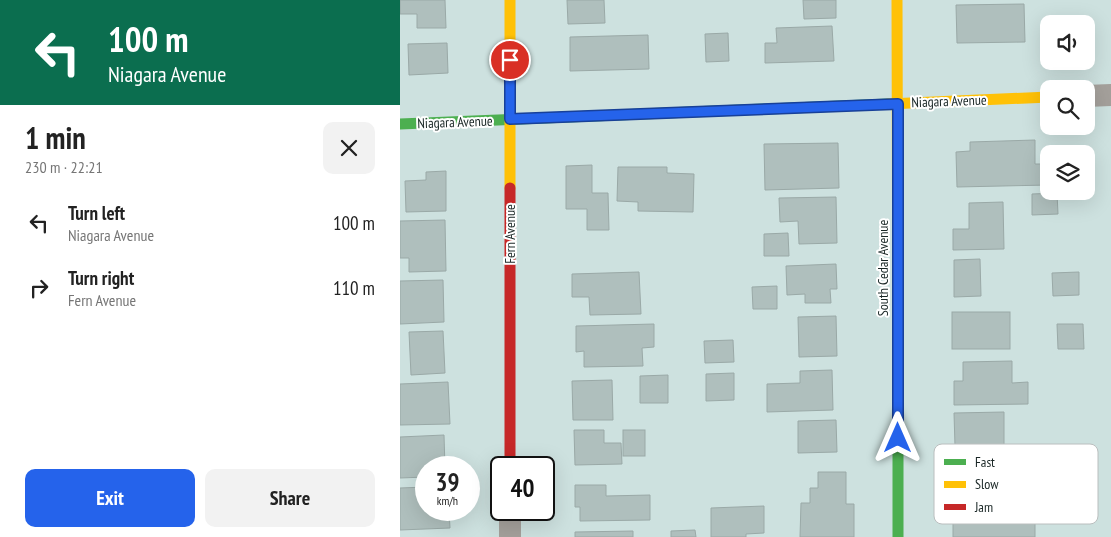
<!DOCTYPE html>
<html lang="en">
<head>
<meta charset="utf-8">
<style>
  body { margin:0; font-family:"PT Sans Narrow",sans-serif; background:#f2f2f2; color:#222; height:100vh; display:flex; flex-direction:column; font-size:19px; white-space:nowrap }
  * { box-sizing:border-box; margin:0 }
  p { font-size:16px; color:#767676 }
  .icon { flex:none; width:28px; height:28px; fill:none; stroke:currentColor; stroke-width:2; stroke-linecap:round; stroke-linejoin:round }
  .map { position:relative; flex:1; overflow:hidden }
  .details { display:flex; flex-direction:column; background:#fff; width:400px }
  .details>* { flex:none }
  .hud { background:#0b6e4f; color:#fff; overflow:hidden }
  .controls { position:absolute; left:640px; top:15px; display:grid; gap:10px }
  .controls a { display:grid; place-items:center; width:55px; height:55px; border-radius:10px; background:#fff; box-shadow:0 5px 20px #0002; font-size:25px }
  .speed { position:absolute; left:15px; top:456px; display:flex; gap:10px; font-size:25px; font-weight:700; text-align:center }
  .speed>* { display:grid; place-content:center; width:65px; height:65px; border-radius:50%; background:#fff; box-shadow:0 5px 20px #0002; line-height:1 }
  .speed small { font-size:12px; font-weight:400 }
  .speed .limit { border:2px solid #111; border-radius:8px; background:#fff; color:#111 }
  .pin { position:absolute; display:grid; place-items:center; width:42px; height:42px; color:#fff; margin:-21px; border:2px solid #fff; border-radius:50%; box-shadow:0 1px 5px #0007 }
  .me { position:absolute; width:55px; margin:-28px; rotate:0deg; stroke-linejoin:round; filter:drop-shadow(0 0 4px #0008) }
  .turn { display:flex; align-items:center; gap:18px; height:105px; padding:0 25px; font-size:22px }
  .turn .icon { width:65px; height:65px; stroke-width:2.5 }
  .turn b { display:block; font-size:35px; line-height:42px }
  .round { display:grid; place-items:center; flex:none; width:52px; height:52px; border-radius:10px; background:#f2f2f2 }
  .head { display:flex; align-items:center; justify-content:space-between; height:85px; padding:0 25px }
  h1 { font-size:30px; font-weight:600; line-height:38px }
  .action { display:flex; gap:10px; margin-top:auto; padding:10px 25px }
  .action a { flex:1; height:58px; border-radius:10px; background:#2563eb; color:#fff; font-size:20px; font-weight:600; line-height:58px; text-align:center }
  .action a+a { background:#f2f2f2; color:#222 }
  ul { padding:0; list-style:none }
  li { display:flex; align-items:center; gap:15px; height:65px; padding:0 25px }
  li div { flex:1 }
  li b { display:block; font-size:19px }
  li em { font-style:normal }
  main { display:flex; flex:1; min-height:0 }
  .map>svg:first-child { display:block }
</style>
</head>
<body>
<main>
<section class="details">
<div class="hud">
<div class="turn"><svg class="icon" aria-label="left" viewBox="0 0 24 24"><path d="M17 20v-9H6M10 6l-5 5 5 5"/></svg><div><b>100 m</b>Niagara Avenue</div></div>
</div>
<div class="head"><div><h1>1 min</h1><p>230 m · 22:21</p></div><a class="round"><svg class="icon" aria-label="close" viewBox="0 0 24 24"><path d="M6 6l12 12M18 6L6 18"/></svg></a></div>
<ul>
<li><svg class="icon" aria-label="left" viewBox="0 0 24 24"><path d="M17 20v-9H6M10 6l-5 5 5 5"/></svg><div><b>Turn left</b><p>Niagara Avenue</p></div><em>100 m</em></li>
<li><svg class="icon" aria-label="right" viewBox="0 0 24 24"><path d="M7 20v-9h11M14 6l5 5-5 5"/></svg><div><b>Turn right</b><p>Fern Avenue</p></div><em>110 m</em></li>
</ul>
<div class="action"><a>Exit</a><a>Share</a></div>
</section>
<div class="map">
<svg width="711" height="537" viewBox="0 0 711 537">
  <rect width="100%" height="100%" fill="#cde1df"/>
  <!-- building -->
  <g fill="#afbfbd" stroke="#9aa9a7">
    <path d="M0 0H45L46 28H17V14H0Z"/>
    <path d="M167 0H204L205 23 168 24Z"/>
    <path d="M403 0H436V18L404 19Z"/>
    <path d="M624 4 625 42 557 43 556 5Z"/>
    <path d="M432 26 434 61 365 63V43H377L376 28Z"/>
    <path d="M328 33 329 61 306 62 305 34Z"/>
    <path d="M248 35 249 69 170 71V37Z"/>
    <path d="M47 43 48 73 9 75 8 44Z"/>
    <path d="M635 140V164H647L648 185 557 187 556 152 570 151V142Z"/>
    <path d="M438 143 439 188 365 190 364 144Z"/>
    <path d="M192 165V193H208L209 230H187V209H166V166Z"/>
    <path d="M218 167H267V173L294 174 293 212 238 211V202L217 201Z"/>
    <path d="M46 171V211L6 212 5 181 26 180V172Z"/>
    <path d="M657 193 658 214 632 215V194Z"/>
    <path d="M436 197 437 243 399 244 398 221 380 222 379 198Z"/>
    <path d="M603 202 604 249 553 250V229H569V203Z"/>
    <path d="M45 220 46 271 9 272V258H0V221Z"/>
    <path d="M388 233 389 256H364V234Z"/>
    <path d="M580 259 581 296 554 297V260Z"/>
    <path d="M436 264 437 289H430L431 303H405V294L387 295 386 266Z"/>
    <path d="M239 272 241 314 190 315 189 297H172V274Z"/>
    <path d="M679 272V295L653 296 652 273Z"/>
    <path d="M43 280 44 322 0 324V281Z"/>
    <path d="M377 286V309H353L352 287Z"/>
    <rect x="552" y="312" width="58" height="37"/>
    <path d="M436 316 437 356 399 357 398 317Z"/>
    <path d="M254 324V347L242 348 243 366 184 367V351L176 352V326Z"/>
    <path d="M657 324H683L684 349H658Z"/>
    <path d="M43 331 45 373 11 375 9 332Z"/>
    <path d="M333 340 334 362 305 363 304 341Z"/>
    <path d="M612 361V383L628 382V404L554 405V381H563V362Z"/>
    <path d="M432 370 433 410 367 412V384L400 383V371Z"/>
    <path d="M334 373V400L306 401V374Z"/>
    <path d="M268 375V403H240V376Z"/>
    <path d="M212 380 213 420H173L172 381Z"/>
    <path d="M48 382 50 424 0 425V384Z"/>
    <path d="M604 412V445L555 446 554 413Z"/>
    <path d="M436 420 437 452 398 453V421Z"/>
    <path d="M174 430H204V443H221L222 464 175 465Z"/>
    <rect x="223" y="430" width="22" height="26"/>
    <path d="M44 435 45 468H26V477L0 478V437Z"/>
    <path d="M418 472H446V504H454V537H400L401 503H410V488H418Z"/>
    <path d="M175 485H206V496L250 495V520L180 521V507H175Z"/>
    <path d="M26 487V510H49L50 528 0 530V488Z"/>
    <path d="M364 506V533L346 534V537H311V508Z"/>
    <path d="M635 515V537H553V517Z"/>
    <path d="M295 530 296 537H271V531Z"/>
    <path d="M233 531V537H175V532Z"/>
  </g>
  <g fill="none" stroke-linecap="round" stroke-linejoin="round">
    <!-- street -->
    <g stroke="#a4a09b" stroke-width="22">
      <path d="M686 96 711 95"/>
      <path d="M110 510V537"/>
    </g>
    <!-- fast -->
    <g stroke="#4caf50" stroke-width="11">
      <path d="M0 124 488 104"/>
      <path d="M498 409V537"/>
    </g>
    <!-- slow -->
    <g stroke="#ffc107" stroke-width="11">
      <path d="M110 0V188"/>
      <path d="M497 0 498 409"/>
      <path d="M488 104 649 97"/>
    </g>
    <!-- jam -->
    <path stroke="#c62828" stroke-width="11" d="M110 188V468"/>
  </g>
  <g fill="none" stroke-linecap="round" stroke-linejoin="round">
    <!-- route casing -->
    <g stroke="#184099" stroke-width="12">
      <path id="route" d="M110 60V119L498 104V438"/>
    </g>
    <!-- route -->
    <use href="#route" stroke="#2563eb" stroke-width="9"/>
  </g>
  <g text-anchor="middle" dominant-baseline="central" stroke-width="4" stroke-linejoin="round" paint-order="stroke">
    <!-- street labels -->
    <g font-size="14" fill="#192625" stroke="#fff">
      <text transform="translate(549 101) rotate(-2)">Niagara Avenue</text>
      <text transform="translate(55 122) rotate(-2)">Niagara Avenue</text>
      <text transform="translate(110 234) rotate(-90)">Fern Avenue</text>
      <text transform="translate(483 268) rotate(-90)">South Cedar Avenue</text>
    </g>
  </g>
  <!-- legend -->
  <rect x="534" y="444" width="164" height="80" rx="8" fill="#fff" stroke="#babebe" stroke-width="1"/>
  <rect x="544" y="459" width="22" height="6" fill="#4caf50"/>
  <rect x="544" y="481" width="22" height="7" fill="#ffc107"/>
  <rect x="544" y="504" width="22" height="6" fill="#c62828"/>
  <g font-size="14" fill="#192625">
    <text x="575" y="467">Fast</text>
    <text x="575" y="489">Slow</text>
    <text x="575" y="512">Jam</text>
  </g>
</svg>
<div class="controls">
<a><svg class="icon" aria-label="sound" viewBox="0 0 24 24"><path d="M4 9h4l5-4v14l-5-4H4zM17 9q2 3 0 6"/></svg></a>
<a><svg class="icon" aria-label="search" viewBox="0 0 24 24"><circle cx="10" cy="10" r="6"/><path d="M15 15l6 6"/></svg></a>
<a><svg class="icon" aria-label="layers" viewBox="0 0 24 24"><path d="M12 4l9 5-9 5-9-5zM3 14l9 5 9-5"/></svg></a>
</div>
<div class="speed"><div>39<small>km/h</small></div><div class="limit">40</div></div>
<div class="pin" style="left:110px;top:60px;background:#d93025"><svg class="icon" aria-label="arrive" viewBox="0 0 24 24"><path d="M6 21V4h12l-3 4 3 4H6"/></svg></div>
<svg class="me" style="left:498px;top:438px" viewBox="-20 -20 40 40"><path d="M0-17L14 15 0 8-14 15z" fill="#2563eb" stroke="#fff" stroke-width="4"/></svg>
</div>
</main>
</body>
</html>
